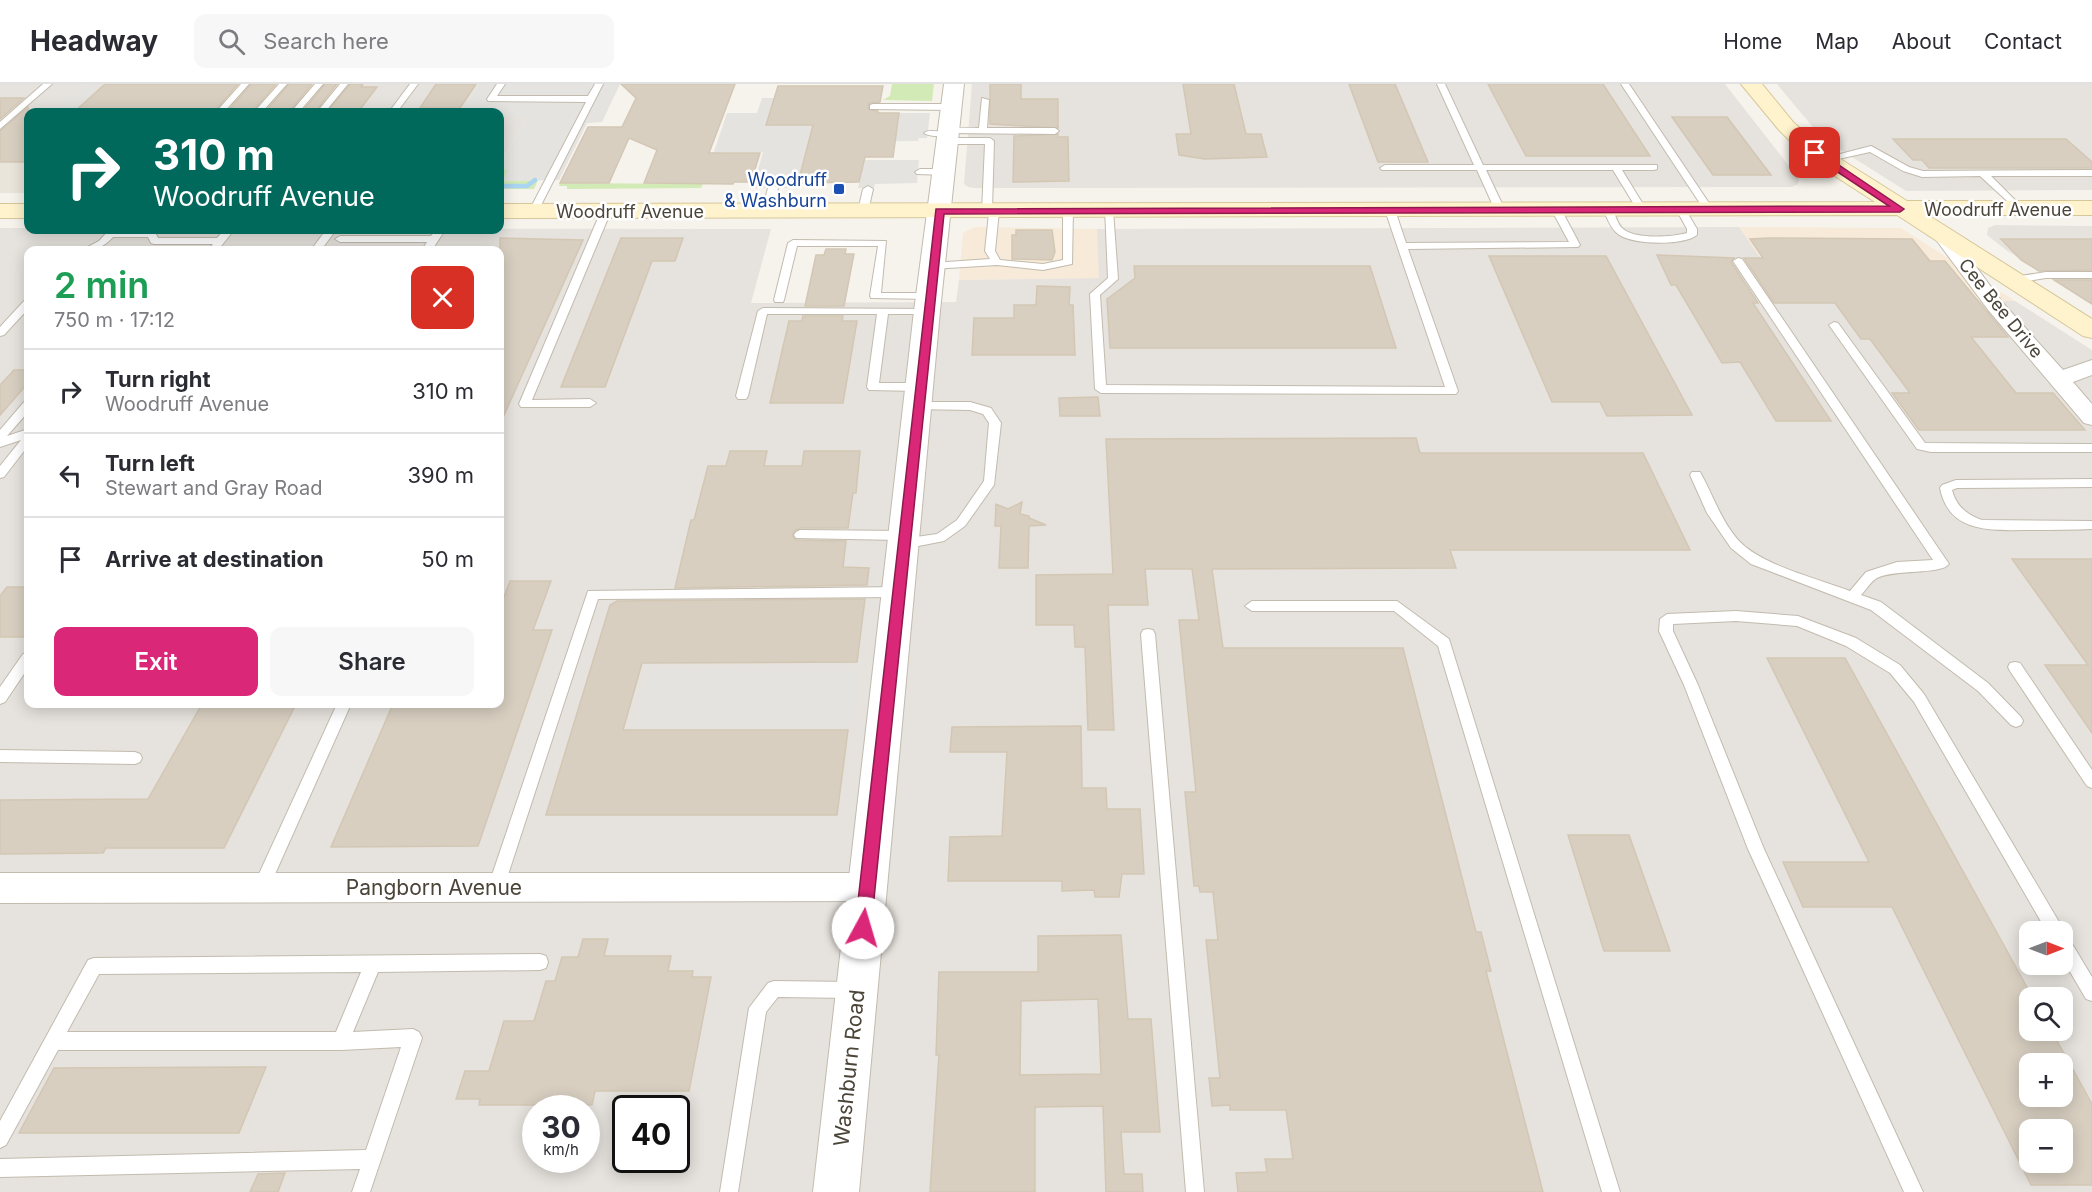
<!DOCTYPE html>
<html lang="en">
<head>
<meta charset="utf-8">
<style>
  body { margin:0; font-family:Inter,sans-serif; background:#f7f7f7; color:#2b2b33; height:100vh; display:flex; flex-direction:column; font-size:22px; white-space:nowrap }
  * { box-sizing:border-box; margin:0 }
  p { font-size:20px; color:#7c7c81 }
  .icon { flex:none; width:33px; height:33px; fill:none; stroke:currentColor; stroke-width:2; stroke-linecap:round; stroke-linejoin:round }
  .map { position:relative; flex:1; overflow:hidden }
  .drawer { position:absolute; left:24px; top:162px; width:480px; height:462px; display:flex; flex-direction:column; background:#fff; border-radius:12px; box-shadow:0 3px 15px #0003 }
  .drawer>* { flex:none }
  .top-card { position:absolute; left:24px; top:24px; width:480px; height:126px; border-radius:12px; box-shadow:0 3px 15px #0003; background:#00695c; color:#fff; overflow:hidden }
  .needle { width:39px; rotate:90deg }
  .controls { position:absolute; left:2019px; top:837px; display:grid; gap:12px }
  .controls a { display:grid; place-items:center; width:54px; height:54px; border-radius:12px; background:#fff; box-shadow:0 3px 15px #0003; font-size:30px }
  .speed { position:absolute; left:522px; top:1011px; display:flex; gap:12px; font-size:30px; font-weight:700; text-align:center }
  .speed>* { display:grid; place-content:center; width:78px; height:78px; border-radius:50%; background:#fff; box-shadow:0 3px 15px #0003; line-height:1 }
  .speed small { font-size:15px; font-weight:400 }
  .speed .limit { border:3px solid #111; border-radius:9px; background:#fff; color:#111 }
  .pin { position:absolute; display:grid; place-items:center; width:51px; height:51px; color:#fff; margin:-26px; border-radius:12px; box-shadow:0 3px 9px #0006 }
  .me { position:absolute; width:66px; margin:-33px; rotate:6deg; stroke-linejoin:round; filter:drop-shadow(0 0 4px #0008) }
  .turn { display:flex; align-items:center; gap:21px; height:126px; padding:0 30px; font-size:27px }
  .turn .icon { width:78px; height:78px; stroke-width:2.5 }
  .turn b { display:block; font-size:42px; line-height:51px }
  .round { display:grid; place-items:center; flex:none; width:63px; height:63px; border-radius:12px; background:#f7f7f7 }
  .summary { display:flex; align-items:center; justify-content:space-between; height:102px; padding:0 30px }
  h1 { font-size:36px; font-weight:600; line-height:45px; color:#1e9e55 }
  .cta { display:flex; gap:12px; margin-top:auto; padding:12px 30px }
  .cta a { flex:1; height:69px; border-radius:12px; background:#db2777; color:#fff; font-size:24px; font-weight:600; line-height:69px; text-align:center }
  .cta a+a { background:#f7f7f7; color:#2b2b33 }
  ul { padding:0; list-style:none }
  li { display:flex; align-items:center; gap:18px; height:84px; padding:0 30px; border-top:2px solid #e1e1e2 }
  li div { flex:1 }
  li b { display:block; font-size:22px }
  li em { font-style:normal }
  header { display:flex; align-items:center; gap:36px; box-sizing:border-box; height:84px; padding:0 30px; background:#fff; border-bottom:2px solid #e1e1e2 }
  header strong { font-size:28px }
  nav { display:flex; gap:33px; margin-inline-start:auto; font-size:21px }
  .search { width:420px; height:54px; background:#f7f7f7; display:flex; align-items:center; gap:15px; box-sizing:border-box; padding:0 21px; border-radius:12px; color:#7c7c81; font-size:22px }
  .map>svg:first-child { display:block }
</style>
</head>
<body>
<header>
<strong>Headway</strong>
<div class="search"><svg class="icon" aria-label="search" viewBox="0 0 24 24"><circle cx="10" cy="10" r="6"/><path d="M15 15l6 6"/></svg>Search here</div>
<nav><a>Home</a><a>Map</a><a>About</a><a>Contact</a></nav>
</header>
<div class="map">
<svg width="2092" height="1108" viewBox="0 0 2092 1108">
  <rect width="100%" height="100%" fill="#f6f3ec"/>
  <!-- residential -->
  <path fill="#eae5da" d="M28 53V109H0V78Z"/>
  <!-- commercial -->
  <g fill="#f7ead8">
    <path d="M221 0H351L328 28H194Z"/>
    <path d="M975 143 1097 145 1100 194 959 196 963 149Z"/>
    <path d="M1739 143 1901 144 2015 217H1790Z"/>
  </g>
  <!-- industrial -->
  <g fill="#e6e2dd" fill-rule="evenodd">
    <path d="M0 0H87L55 28H28V53L0 78Z"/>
    <path d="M351 0H479L461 28H328Z"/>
    <path d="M972 0H1725L1799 95 1798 100 1792 103 975 104 968 103 964 100Z"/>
    <path d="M1777 0H2092V106L1906 107 1822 54Z"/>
    <path d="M500 33H527L500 81Z"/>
    <path d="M1995 141 2092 142V220L2006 166 1987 151 1988 144Z"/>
    <path d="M1739 143 1790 217H2015L2092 266V1108H0V144L771 145 751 219 956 218 959 196 1099 194 1097 145ZM28 166H500V620H28ZM2030 848H2062V880H2030ZM2030 914H2062V946H2030ZM2030 980H2062V1012H2030ZM536 1024H586V1076H536ZM626 1024H676V1076H626ZM2030 1046H2062V1078H2030Z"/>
  </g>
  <!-- green -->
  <g fill="#d2eab5">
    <path d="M892 0H934L932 17 883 16 890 12Z"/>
    <path d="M500 85H509L503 97 538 96 534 105H500Z"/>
    <path d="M560 99 703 100 701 104 567 105V102H559Z"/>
  </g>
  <!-- parking -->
  <g fill="#e5e3e0">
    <path d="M87 0H104L73 28H55Z"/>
    <path d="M479 0H620L602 38 587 39 559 96 502 97 508 86 500 85V81L527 33H500V28H461Z"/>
    <path d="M762 14H875L872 29 766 41H898L899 29H930L927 54H919L918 57 809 58 798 98 802 99 800 104H753L763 68H721L711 97 703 100 727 29H757Z"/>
    <path d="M865 76H919L917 99 875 100 874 104H858Z"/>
    <path d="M650 585 859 586 852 642H635Z"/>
  </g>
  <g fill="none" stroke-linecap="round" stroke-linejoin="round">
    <!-- stream -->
    <path stroke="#a9d4f2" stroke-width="4.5" d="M500 102H527L535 96"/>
  </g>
  <!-- building -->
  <g fill="#d8cfc1" stroke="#d3c7b4" stroke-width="1.5" fill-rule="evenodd">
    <path d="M105 0H238L214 28H74Z"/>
    <path d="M251 0H276L252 28H227Z"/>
    <path d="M289 0H312L289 28H265Z"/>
    <path d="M325 0H337L315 28H302Z"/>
    <path d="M350 0H363L361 3H377L358 28H327Z"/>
    <path d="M436 0H476L460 24H420Z"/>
    <path d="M621 0H735L709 69H760L751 98H734L733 100 644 99 657 66 629 54 609 99H560L588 43H622L636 14Z"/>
    <path d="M990 0H1021V15H1058V44L990 40Z"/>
    <path d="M1183 0H1234L1246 50H1261L1267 73 1205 75 1179 71 1176 50H1191Z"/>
    <path d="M1349 0H1395L1428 78H1378Z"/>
    <path d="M1488 0H1603L1650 72H1526Z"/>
    <path d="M778 2H883L880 18 869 19 868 25 878 27V29H899L893 73H865L859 98 798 99 813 41H766Z"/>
    <path d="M0 14H24L0 35Z"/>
    <path d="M28 23V78H0V47Z"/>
    <path d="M1672 33H1727L1771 91H1713Z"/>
    <path d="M1058 50V53H1068L1069 97 1013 98 1014 52Z"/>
    <path d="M1893 55H2066L2092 78V84H1929L1922 76H1913Z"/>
    <path d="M1016 146H1052L1055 168 1052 176 1012 175V151H1016Z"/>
    <path d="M500 154 583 156 500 340Z"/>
    <path d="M621 154H683L675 177H652L605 303H561Z"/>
    <path d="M1769 154 1912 155 1930 177H1945L2008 253H1971L2016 309H2053L2085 346H1919L1892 309H1910L1870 255H1861L1835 219H1774L1744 174H1763L1750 155Z"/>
    <path d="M2001 155H2092V186L2039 187 2021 176Z"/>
    <path d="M826 165H846L845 170H854L844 222H805L816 171H824Z"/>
    <path d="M1657 171 1734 174 1731 178 1758 219H1753L1831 337H1776L1740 278 1722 279 1676 201H1671Z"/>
    <path d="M1489 172H1606L1692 331 1607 332 1600 318H1552Z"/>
    <path d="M1134 182H1370L1396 264H1110L1107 215 1135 194Z"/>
    <path d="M2054 196H2092V220Z"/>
    <path d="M1037 202 1070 203 1069 221H1073L1075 271H972L974 234H1014V221H1036Z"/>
    <path d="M803 232H843L842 237H857L843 319H770L789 237H802Z"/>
    <path d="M14 286H28V299L0 331V301Z"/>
    <path d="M1098 313 1100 332H1060L1059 314Z"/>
    <path d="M1416 354 1420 369H1643L1690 466H1450L1456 484 1212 485 1223 564H1403L1476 848H1481L1491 887H1486L1543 1108H1238L1236 1089 1267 1088 1265 1075H1293L1286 1026H1230V1021L1212 1022 1209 994H1220L1206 856H1218L1213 808H1200L1199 802H1194L1185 708H1196L1179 536H1199L1192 485H1145L1148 521H1108L1114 646H1088L1085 563H1075L1074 541H1036V491L1113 490 1106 355Z"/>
    <path d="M730 367H767L764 382H802L804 367H860L856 409H853L848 444H800L794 447 792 452 796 456 846 457 843 483 869 484 867 501 675 504 691 436H694L708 382H726Z"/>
    <path d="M1022 418 1020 430 1029 432V434L1046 441 1029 442 1028 484H999L1001 442H995L996 420 1008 425Z"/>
    <path d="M2012 475H2092V649L2045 581H2088Z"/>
    <path d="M510 497H551L533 546H552L478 762 331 763 393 620H500V524Z"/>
    <path d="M7 503H28V553H0V512Z"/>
    <path d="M865 515 857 578 642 579 623 646H848L837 731H546L610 521 617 517Z"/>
    <path d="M1767 574H1845L2033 914H2030V946H2051L2092 1020V1101H2031L1892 823H1803L1783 778H1869ZM2030 980H2062V1012H2030ZM2030 1046H2062V1078H2030Z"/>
    <path d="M202 620H296L224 764H106L103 769 0 770V716L148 715Z"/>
    <path d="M1081 642 1082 704H1106L1107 725H1140L1144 790H1122L1119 813H1095L1094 806 1062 807V797H948L950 753 1002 752 1007 668H950L952 643Z"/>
    <path d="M1568 751H1629L1670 867H1604Z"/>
    <path d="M1121 851 1128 935H1151L1160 1048H1121L1124 1090H1142L1143 1108H1106L1103 1022 1035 1023V1108H930L939 971H936L939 888H1038V852ZM1098 915 1101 990 1020 991 1021 917Z"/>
    <path d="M583 855H608L604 872H671L668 887H693L692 893H711L689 1007H595L592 1021H479L480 1015H456L465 987H489L504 937H534L546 897H555L562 873H578Z"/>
    <path d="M266 983 239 1049H19L54 984Z"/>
    <path d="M285 1089 278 1108H250L258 1090Z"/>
  </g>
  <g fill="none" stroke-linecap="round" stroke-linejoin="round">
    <!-- service casing -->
    <g stroke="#c2bbae" stroke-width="2">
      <g id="service">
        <path d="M43 0H52L0 45V38Z"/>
        <path d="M241 0H249L224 28H216Z"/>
        <path d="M279 0H287L262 28H254Z"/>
        <path d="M315 0H323L299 28H291Z"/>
        <path d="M340 0H348L325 28H317Z"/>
        <path d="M410 0H418L397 28H389Z"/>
        <path d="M497 0H505L497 12H588L595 0H603L537 129 529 127 586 18 488 17 487 15Z"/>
        <path d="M1437 0H1445L1483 81H1657V85L1654 86H1622L1646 125 1638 127 1613 86H1486L1505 126 1500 129 1495 126 1477 86H1382L1380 84 1385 81H1474Z"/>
        <path d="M1621 0H1629L1713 125 1711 127H1705Z"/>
        <path d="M982 14 989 16 987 44H1055L1059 47 1055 50 953 49C948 54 930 53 924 49 930 45 936 49 944 46 954 43 966 44 979 44Z"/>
        <path d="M873 20H952L956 23 952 26 870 25V21Z"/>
        <path d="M990 54 994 57 992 125 999 127 995 167 1000 176 1043 180 1063 176V126L1068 123 1073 126 1072 180 1043 186 997 181 932 185 927 182 932 179 990 175 985 167 989 129 982 127 985 60H948L944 57 948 54Z"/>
        <path d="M1871 62 1909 83 1923 87 2092 86V92H1991L2024 125 2019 128 1980 92 1922 93 1903 87 1870 68 1825 78 1821 75Z"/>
        <path d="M920 85H945L950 88 945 91 917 90 915 88Z"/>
        <path d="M773 101 778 104 772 127 764 129 762 127 768 104Z"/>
        <path d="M868 102 873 105 868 127 863 130 858 127 863 105Z"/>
        <path d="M1556 122 1561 125 1580 161 1578 163 1408 165 1458 307 1456 310 1101 309 1095 305 1090 210 1108 194 1105 124 1113 126 1118 195 1100 211 1106 301 1445 303 1385 126 1390 123 1395 126 1406 159 1569 158 1551 125Z"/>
        <path d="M1681 122 1684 123 1697 145V151C1683 162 1632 161 1618 150 1610 144 1607 133 1603 125L1611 123C1615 129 1617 139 1622 144 1634 156 1672 153 1687 149V145L1676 125Z"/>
        <path d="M606 124 611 127 532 316 590 315 596 319 590 323H521L519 320 601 127Z"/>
        <path d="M109 146 152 147 155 148 158 154H217L224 146H234L218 166H208L213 160H154L151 159 148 153H113C104 163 96 166 82 166L99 157Z"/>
        <path d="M326 146H336L321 166H311Z"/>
        <path d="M436 146H445L432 166H422L427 158H340L335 155 340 152H431Z"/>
        <path d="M793 156 886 157 881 209H929L934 212 929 215 871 214 870 212 878 162H797L784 216 783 218H775L774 216 788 159Z"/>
        <path d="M1738 174 1742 175 1949 480C1941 491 1894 485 1877 494 1871 497 1866 506 1861 511L1881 518 1988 599 2021 633 2023 637 2021 641 2016 643 2011 641 1978 607 1871 526 1751 480 1731 464 1707 429 1690 391 1692 388H1700C1713 411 1721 437 1739 457 1761 481 1819 495 1850 507L1866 488 1897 478 1933 476 1733 177Z"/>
        <path d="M2046 188H2092V194H2046L2014 199 2009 196 2014 193Z"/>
        <path d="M28 216V225L4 251 0 252V243L24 217Z"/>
        <path d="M763 224 931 225 932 227 927 230H888L879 299H920L926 303 920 307 869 306 867 303 877 230H767L748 312 746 315H738L736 312 758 227Z"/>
        <path d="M1834 238 1838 239 1925 359 2092 360V368H1931L1917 365 1829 241Z"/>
        <path d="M28 317V328L7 352 28 345V362L4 393 0 394V382L21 356 0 363V346L24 318Z"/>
        <path d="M917 318H970L991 324 1001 339 994 401 965 442 944 457 903 465 897 460 900 456 796 454 794 451 796 448 800 446 904 447 908 449 909 454 937 450 957 436 984 397 989 339 983 330 970 326 913 325V319Z"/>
        <path d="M2092 395V403L1957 404 1952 406C1956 422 1967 431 1982 436L2092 437V445C2072 446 2051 446 2031 446 1994 446 1949 451 1940 404L1942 401 1956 396Z"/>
        <path d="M898 503 905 508 898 513 598 515 504 803 502 808 496 810 490 808 488 803 588 507Z"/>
        <path d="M1252 517H1397L1449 555 1620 1108H1602L1438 562 1394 527H1252L1245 522Z"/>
        <path d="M1736 527 1798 532 1856 554 1900 581 1924 610 2062 843 2064 848 2063 851 2068 853 2092 893V917L2086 915 2062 874V848H2047L1914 618 1890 589 1846 562 1797 542 1736 537 1673 540V547L1698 601 1764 765 1923 1108H1904L1748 765 1684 601 1659 547 1660 535 1667 530Z"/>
        <path d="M1148 545 1153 546 1155 550 1204 1108H1186L1141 550 1143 546Z"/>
        <path d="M28 569V584L5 618 0 620V603L23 570Z"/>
        <path d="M2015 578 2020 579 2092 686V704L2087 702 2010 587 2008 583 2010 579Z"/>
        <path d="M337 620H351L267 808 261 810 255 808 253 803Z"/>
        <path d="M0 666 135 668 140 670 142 674 140 678 135 680 0 678Z"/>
        <path d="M540 870 546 872 548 878 546 884 540 886 378 888 353 948 413 945 419 948 422 954 370 1108H352L360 1085 0 1093V1075L366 1066 401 963 341 966H58L6 1061 0 1064V1037L88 876 94 874ZM361 888 336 948H67L99 890Z"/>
        <path d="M774 897 852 898 858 900 860 906 858 912 852 914 778 913 766 928 738 1108H720L749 924 768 899Z"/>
      </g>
    </g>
    <!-- minor casing -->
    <g stroke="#c2bbae" stroke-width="2">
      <g id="minor">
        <path d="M1944 147 1951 149 2003 219 2063 286 2092 276V291L2073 298 2092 320V341L2084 339 1989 227 1934 153 1937 149Z"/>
        <path d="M0 789H867L878 793 883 803 878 813 867 817 0 819Z"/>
      </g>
    </g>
    <!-- tertiary casing -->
    <g stroke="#c2bbae" stroke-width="2">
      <path id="tertiary" d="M944 0H964L940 227 859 1108H813L914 227Z"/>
    </g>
    <!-- secondary casing -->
    <g stroke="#d6c79b" stroke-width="2">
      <g id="secondary">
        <path d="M1741 0H1762L1793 38 1823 64 1907 117H2092V131H1928L2092 235V254L2083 252 1897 131 500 134V120L1875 118 1807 74 1779 46Z"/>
        <rect x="0" y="120" width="28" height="14"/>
      </g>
    </g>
    <!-- service -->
    <use href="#service" fill="#fff" fill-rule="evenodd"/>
    <!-- minor -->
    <use href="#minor" fill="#fff" fill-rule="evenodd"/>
    <!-- tertiary -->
    <use href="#tertiary" fill="#fff" fill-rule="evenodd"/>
    <!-- secondary -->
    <use href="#secondary" fill="#fff3cd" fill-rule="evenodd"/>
  </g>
  <!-- route -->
  <path fill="#db2777" stroke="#8e194d" stroke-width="1.5" d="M1812 67H1818L1904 125 1900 128 944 130 871 844 869 850 863 852 857 850 855 844 936 125 1889 122 1812 71Z"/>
  <!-- markers -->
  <rect fill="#1a4fb4" stroke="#fff" stroke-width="2" x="833" y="99" width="12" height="12" rx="3"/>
  <g text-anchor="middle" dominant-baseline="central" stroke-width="5" stroke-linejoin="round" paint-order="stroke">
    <!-- far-transit labels -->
    <g font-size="18" fill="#164399" stroke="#fff" text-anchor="end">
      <text x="827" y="95">Woodruff<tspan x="827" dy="21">&amp; Washburn</tspan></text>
    </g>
    <!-- far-street labels -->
    <g font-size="18" fill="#4b4439" stroke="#fff">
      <text x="1998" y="125">Woodruff Avenue</text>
      <text x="630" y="127">Woodruff Avenue</text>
      <text transform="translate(2001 224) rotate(51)">Cee Bee Drive</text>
    </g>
    <!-- street labels -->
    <g font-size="21" fill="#4b4439" stroke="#fff">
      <text x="434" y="803">Pangborn Avenue</text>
      <text transform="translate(849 984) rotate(-84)">Washburn Road</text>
    </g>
  </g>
</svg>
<div class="controls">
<a><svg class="needle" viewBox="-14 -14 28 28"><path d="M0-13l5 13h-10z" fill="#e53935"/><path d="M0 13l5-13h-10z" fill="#7c7c81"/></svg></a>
<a><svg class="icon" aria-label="search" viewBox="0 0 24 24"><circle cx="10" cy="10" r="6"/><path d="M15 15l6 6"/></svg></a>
<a>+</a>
<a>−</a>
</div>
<div class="speed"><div>30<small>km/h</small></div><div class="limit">40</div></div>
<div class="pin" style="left:1815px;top:69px;background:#d93025"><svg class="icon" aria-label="arrive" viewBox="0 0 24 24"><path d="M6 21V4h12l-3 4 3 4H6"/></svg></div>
<svg class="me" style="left:863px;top:844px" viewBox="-20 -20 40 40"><circle r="19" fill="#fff"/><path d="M0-13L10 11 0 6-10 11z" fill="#db2777"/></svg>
<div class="top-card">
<div class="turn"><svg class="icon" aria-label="right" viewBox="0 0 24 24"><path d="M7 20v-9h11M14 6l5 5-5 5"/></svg><div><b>310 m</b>Woodruff Avenue</div></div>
</div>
<section class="drawer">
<div class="summary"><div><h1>2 min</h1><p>750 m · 17:12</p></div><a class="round" style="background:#d93025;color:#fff"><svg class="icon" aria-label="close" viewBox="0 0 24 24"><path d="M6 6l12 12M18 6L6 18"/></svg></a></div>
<ul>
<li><svg class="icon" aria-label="right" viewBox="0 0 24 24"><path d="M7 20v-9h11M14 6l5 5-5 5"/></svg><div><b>Turn right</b><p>Woodruff Avenue</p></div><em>310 m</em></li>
<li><svg class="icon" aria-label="left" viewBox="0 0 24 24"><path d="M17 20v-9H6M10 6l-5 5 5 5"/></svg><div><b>Turn left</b><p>Stewart and Gray Road</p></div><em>390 m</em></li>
<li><svg class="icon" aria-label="arrive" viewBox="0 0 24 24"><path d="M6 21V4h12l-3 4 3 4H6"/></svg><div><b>Arrive at destination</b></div><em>50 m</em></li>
</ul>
<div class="cta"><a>Exit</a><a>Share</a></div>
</section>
</div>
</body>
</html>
